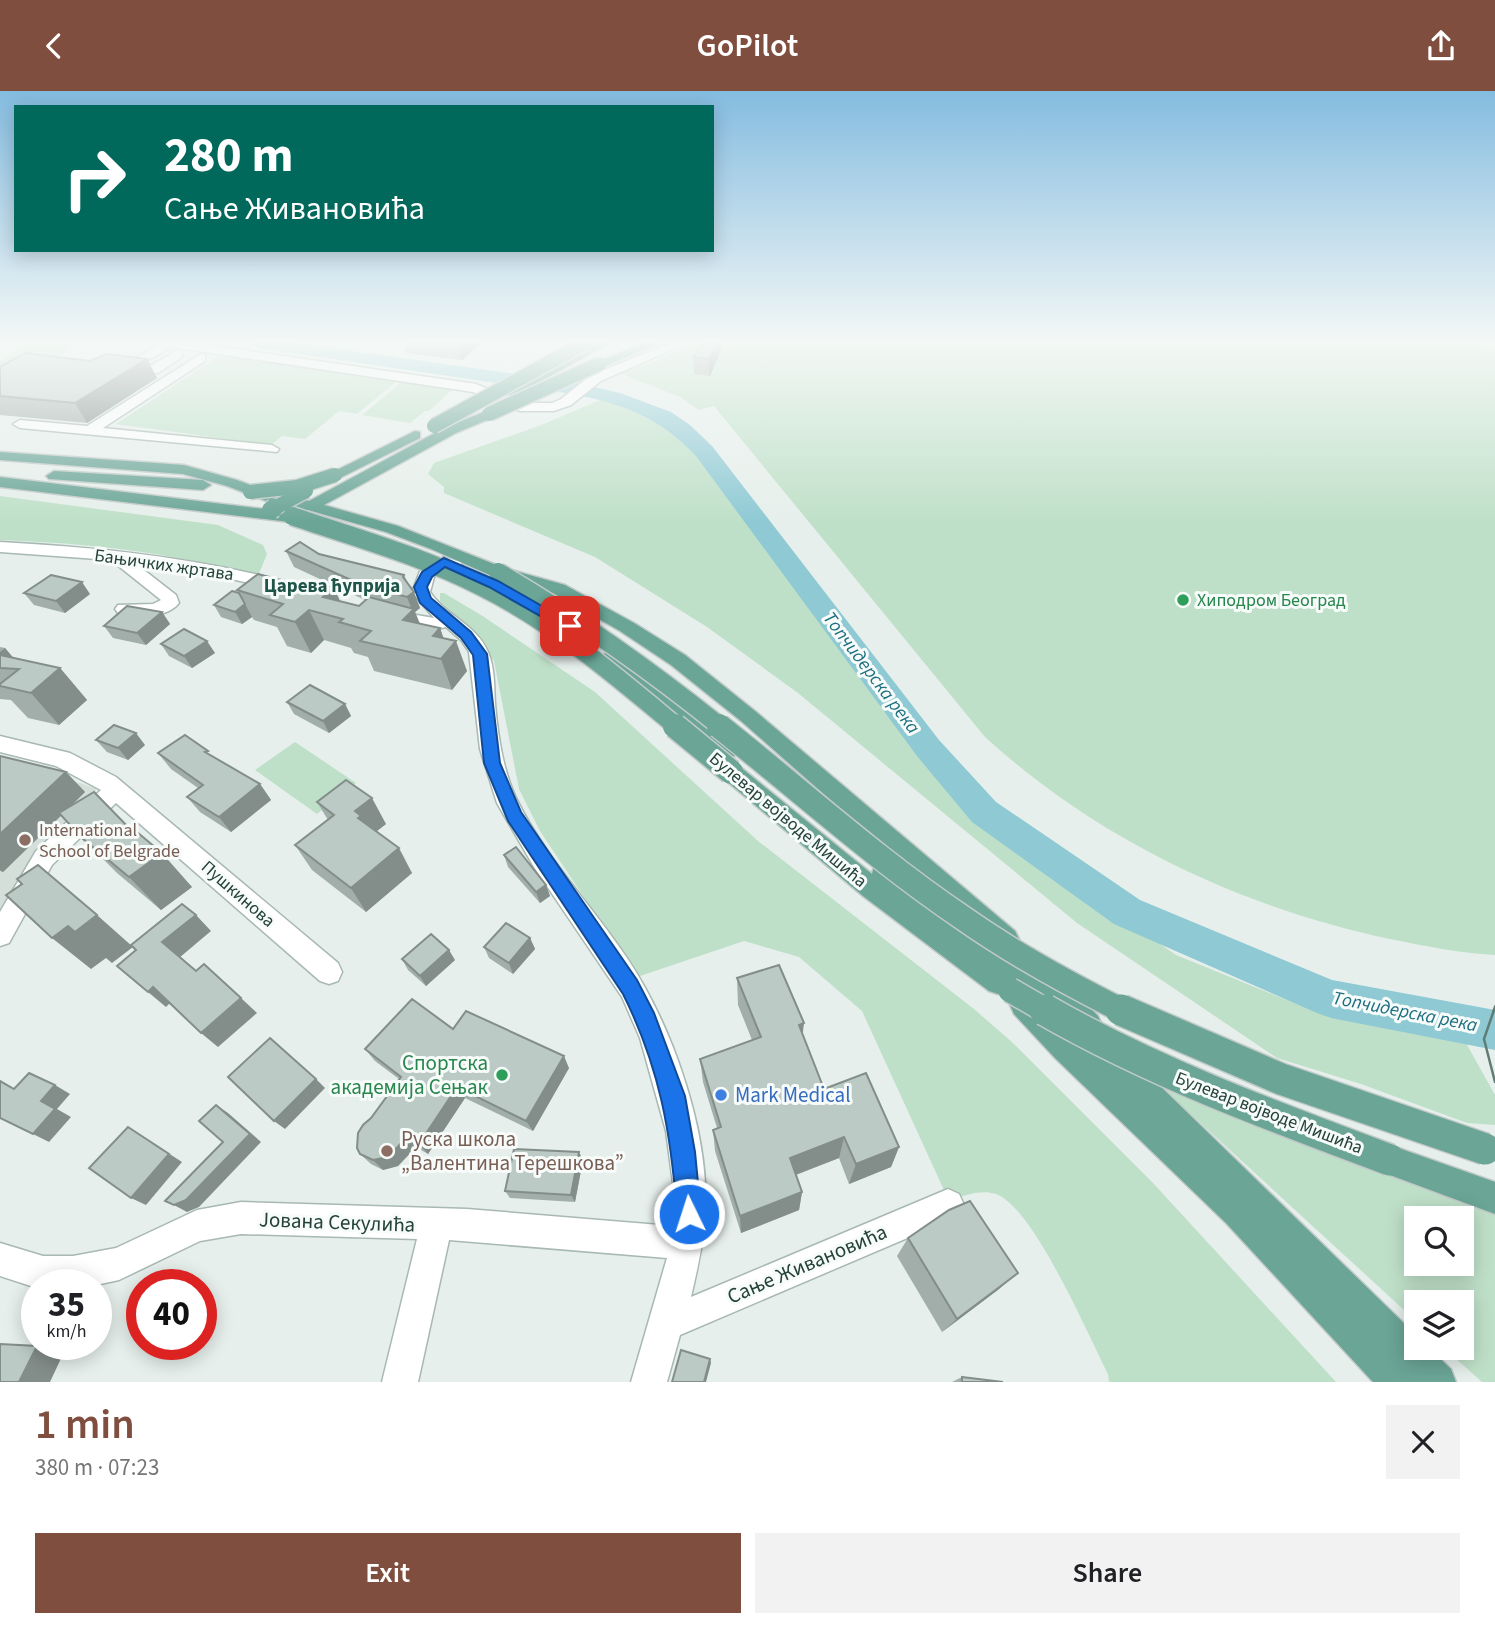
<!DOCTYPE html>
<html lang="en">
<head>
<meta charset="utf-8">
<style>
  body { margin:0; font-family:"Source Sans 3",sans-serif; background:#f2f2f2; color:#202124; height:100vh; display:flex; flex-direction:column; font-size:26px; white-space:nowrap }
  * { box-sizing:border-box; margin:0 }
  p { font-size:23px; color:#757577 }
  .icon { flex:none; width:38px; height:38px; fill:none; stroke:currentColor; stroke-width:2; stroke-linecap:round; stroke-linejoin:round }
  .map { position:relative; height:1291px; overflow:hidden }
  .details { display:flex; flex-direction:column; background:#fff; flex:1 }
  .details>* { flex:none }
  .banner { position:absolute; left:14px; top:14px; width:700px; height:147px; border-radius:0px; box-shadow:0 4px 18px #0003; background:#00695c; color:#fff; overflow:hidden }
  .buttons { position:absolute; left:1404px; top:1115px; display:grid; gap:14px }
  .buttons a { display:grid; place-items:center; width:70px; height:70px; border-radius:0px; background:#fff; box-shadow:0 4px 18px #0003; font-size:35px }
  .speed { position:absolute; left:21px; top:1178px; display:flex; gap:14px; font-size:35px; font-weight:700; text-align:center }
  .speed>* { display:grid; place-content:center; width:91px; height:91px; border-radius:50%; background:#fff; box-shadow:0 4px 18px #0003; line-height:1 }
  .speed small { font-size:18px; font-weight:400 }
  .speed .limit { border:10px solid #d22; background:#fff; color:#111 }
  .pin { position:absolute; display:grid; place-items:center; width:60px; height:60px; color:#fff; margin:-30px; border-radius:14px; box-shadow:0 4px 10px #0006 }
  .me { position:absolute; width:77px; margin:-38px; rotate:356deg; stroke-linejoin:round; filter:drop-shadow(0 0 5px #0008) }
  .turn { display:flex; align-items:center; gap:24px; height:147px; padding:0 35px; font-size:32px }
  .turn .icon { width:91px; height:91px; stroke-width:2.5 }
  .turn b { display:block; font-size:49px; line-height:60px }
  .round { display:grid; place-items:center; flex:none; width:74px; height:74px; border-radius:0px; background:#f2f2f2 }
  .overview { display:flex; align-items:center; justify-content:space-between; height:119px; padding:0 35px }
  h1 { font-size:42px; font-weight:600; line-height:52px; color:#7f4e3f }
  .primary-button { display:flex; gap:14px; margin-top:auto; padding:14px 35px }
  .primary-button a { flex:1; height:80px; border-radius:0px; background:#7f4e3f; color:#fff; font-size:28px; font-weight:600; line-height:80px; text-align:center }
  .primary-button a+a { background:#f2f2f2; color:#202124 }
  header { display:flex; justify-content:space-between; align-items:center; height:91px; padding:0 35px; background:#7f4e3f; color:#fff; font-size:32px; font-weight:600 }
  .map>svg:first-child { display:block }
</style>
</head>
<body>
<header><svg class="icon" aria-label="back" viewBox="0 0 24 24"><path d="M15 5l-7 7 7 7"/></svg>GoPilot<svg class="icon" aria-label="share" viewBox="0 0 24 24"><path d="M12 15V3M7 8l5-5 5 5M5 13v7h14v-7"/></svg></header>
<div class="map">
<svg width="1495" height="1291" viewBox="0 0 1495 1291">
  <rect width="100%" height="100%" fill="#e6efeb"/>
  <!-- built -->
  <path fill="#d4dfda" d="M14 669 97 698 35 766 0 819V681Z"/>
  <!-- green -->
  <g fill="#bfe0c8" fill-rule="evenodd">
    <path d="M29 252H79L42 277 0 288V270Z"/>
    <path d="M694 252H1474L1495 257V864C1460 862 1424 855 1390 848 1240 816 1098 749 985 646L714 315 699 319 680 306 620 282 658 269Z"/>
    <path d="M219 265 380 285 377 288 397 290 357 323 339 320 305 348 282 345 271 354 116 333Z"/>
    <path d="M402 291 453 298 429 320H425L410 332 362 324Z"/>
    <path d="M600 309 659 325 715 383 799 500 952 700 978 724 1046 774 1176 864 1294 912 1372 934 1466 952 1495 1004V1034L1467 1032 1361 993 1277 967 1077 832 798 602 707 536 595 466 444 402V396L428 383 434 372 544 333Z"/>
    <path d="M0 405 218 434 263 454 267 463 258 485C174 462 87 452 0 449Z"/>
    <path d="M440 502H444L481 524 595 601 758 750 974 918 1013 952 1153 1092 1336 1291H1109L1108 1283C1088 1244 1034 1117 996 1103 980 1098 963 1105 949 1110L862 920 799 866 744 850 637 886 540 740 519 698 494 570 465 534 440 510Z"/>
    <path d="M295 651 356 692 317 723 255 679Z"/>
    <path d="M1158 993 1495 1123V1291H1482L1444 1257 1461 1256V1211H1416V1230ZM1416 1127H1461V1172H1416Z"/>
  </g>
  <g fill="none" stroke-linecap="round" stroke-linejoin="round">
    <!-- river -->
    <path fill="#8ec9d4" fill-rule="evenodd" d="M250 252H296L572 291 620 302 671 321 690 334 712 355 939 649 996 711 1140 809 1332 889 1495 919V959L1331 927 1317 922 1114 833 972 731 917 665 696 365C659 326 624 313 572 303L259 257Z"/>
    <!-- minor casing -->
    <g stroke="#a8b8b2" stroke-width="3">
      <g id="minor">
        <path d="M161 252H194L476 293 522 312H552L561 308 591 284 671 252H687L601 290 571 314 554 320H520L473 301 171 256 131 279 127 280 121 276Z"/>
        <path d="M178 259 182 260V266L158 282H148V276Z"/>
        <path d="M201 263 205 264V270L103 337 272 354 279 358 277 361 20 337 13 333 20 329 87 335Z"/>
        <path d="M0 451C96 456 191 466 284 490L287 494 278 499 210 483 135 472 176 504 179 512C166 528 136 527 118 522L115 518 118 514 153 513 161 509 111 469 0 461Z"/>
        <path d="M444 466 460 471 463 475 454 480 446 478 434 486 430 501C446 525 476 533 488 561 495 577 494 596 495 613 498 646 503 681 518 711 546 767 592 815 627 867 673 936 711 1044 705 1128 703 1154 697 1180 691 1206L948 1098 959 1103 964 1114 959 1125 680 1244 667 1291H631L667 1167 449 1149 418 1291H382L417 1148 241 1143 200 1150 119 1189 96 1194H37V1197L0 1185V1152L43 1165H73L116 1157 197 1119 241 1111 467 1118 672 1135 674 1100 666 1040 640 947 622 906 534 776 497 712 480 658 469 561 461 549 446 536 429 540 387 530 384 526 393 520 434 527 412 501 420 480Z"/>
        <path d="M0 645 70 662 116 686 338 872 342 881 338 890 329 893 320 890 116 712 52 774 9 852 0 855V821L36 760 101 699 56 675 0 661Z"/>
      </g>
    </g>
    <!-- major casing -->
    <g stroke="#c2cac8" stroke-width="3">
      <g id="major">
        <path d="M595 252H610L516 304H506L504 301Z"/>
        <path d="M644 252H660L603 276 599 277 593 273Z"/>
        <path d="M489 319 494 320V326L456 342 324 414 398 435 504 477 565 494 634 532 685 564 755 620 1015 840 1019 848 1015 856 1006 860 997 856 741 630 671 574 620 540 553 502 492 485 431 458 386 441 308 419 301 423 295 421 227 395 183 383 0 369V361L184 374 237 389 283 406 289 404 309 410 446 336Z"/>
        <path d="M415 340 420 341V347L340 387 335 389 327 384Z"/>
        <path d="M54 380 203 389 211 394 203 399 49 388 46 385Z"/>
        <path d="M0 386 290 421 298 426 290 431 0 396Z"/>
        <path d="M493 488 573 529 575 533 573 537H559L487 497 484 493Z"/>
        <path d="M613 558 620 560 738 652 741 658 738 664 730 666 722 664 606 570 603 565 606 560Z"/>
        <path d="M731 673 739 675 872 783 874 775 883 772 892 775 1020 878 1018 873 1022 864 1031 861 1040 864 1098 925 1102 934 1098 942 1156 991 1416 1244V1256H1428L1451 1278 1456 1291H1373L1226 1132 1055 967 1014 923 1010 914 1014 906 1007 900 998 903 989 900 863 805 723 687 720 681 723 675ZM1046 908 1078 943 1076 948 1043 915Z"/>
        <path d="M1390 1054 1495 1091V1123L1379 1080 1375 1069 1379 1058Z"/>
      </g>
    </g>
    <!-- minor -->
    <use href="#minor" fill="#fff" fill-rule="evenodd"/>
    <!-- major -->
    <use href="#major" fill="#6aa596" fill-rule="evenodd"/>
    <!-- tram-far1 -->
    <path stroke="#5f7d75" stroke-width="2" d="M1493 921 1495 915"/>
    <!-- tram -->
    <path stroke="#5f7d75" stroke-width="2.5" d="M1494 919 1484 948 1495 991"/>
    <!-- major-bridge-far3 casing -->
    <g stroke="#c2cac8" stroke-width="17" stroke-linecap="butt">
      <g id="major-bridge-far3">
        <path d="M489 323 599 273"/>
        <path d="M434 335 585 252"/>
        <path d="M250 401 297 396 335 384"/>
        <path d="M271 419 306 400"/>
      </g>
    </g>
    <!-- major-bridge-far2 casing -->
    <g stroke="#c2cac8" stroke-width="21" stroke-linecap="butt">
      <g id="major-bridge-far2">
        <path d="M271 419 274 417"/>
        <path d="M292 425C356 447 422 465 482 496 554 532 616 585 677 636"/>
        <path d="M498 481C577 527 650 579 721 636"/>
      </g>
    </g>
    <!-- major-bridge-far1 casing -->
    <g stroke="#c2cac8" stroke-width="27" stroke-linecap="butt">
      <g id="major-bridge-far1">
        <path d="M675 635 731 681"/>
        <path d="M719 635C800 699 877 769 963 827 1014 863 1069 893 1125 921"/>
        <path d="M1010 899 1048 921"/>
      </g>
    </g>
    <!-- major-bridge casing -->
    <g stroke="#c2cac8" stroke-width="34" stroke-linecap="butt">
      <g id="major-bridge">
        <path d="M1045 919C1155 982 1272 1025 1390 1069"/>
        <path d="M1121 919 1281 988 1485 1058"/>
      </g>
    </g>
    <!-- major-bridge-far3 -->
    <use href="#major-bridge-far3" stroke="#6aa596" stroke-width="14"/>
    <!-- major-bridge-far2 -->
    <use href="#major-bridge-far2" stroke="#6aa596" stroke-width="18"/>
    <!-- major-bridge-far1 -->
    <use href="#major-bridge-far1" stroke="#6aa596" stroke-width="24"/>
    <!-- major-bridge -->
    <use href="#major-bridge" stroke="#6aa596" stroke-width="31"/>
  </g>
  <!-- wall -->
  <g fill="#a1aea9">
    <path d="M403 252H481L462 269 406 262Z"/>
    <path d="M724 252 710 285 694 283 693 266Z"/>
    <path d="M147 268 157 287 87 332 0 324V276L90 270Z"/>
    <path d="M286 460 319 463 404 484 420 517 415 521 420 533 440 537 443 547 467 580 452 599 374 580 368 566 354 562 351 557 324 549 311 562 287 555 277 536 254 529 252 526 242 533 221 526 214 514 239 502 237 499 303 496 334 497 340 511 359 515 365 509 294 476Z"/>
    <path d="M24 502 90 503 65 522 34 514Z"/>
    <path d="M162 521 170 533 146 554 113 547 104 535Z"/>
    <path d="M161 553 215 562 192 577 169 565Z"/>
    <path d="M0 556 5 557 13 567 60 577 87 609 59 634 28 627 11 609 0 608Z"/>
    <path d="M287 611 345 613 351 625 329 642 294 623Z"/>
    <path d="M96 649 145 654 128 669 107 661Z"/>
    <path d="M158 662 212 665 260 693 271 709 231 741 200 721 187 706 198 697 171 678Z"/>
    <path d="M0 665 66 681 85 701 73 713 135 743 192 796 161 819 117 782 83 748 62 724 3 781 0 780Z"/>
    <path d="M317 711 386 733 376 740 412 782 366 821 312 779 295 754 328 729Z"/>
    <path d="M504 764 546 794 550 805 540 812 508 776Z"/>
    <path d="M530 847 535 858 513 883 489 867 484 856Z"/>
    <path d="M402 868 455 869 426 895 408 879Z"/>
    <path d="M737 887 803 944 824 998 899 1056 891 1076 849 1093 839 1067 796 1084 802 1101 799 1119 741 1142 715 1060 713 1039 717 1037 703 991 700 968 752 949 738 914Z"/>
    <path d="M453 938 569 977 533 1040 465 1007 428 1063 416 1056 398 1075 383 1079 371 1073 360 1063 371 1027 399 988 375 970 365 958Z"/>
    <path d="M583 1069 575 1111 510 1107 505 1100Z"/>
    <path d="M908 1147 999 1198 942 1241 897 1165Z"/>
    <path d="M962 1286 1003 1291H952Z"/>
  </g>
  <!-- shaded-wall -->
  <g fill="#838d89">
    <path d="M461 252H481L462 269 458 254Z"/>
    <path d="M717 252H724L710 285 709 268Z"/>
    <path d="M147 268 157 287 87 332 75 312Z"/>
    <path d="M82 491 90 503 65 522 56 510Z"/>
    <path d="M334 497 348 527 323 506Z"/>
    <path d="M414 501 420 517 415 521 426 548 403 529 412 519 407 506Z"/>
    <path d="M245 513 252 526 242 533 235 521Z"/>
    <path d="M309 519 324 549 311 562 295 531Z"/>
    <path d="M162 521 170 533 146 554 137 542Z"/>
    <path d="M440 537 448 560 456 550 467 580 452 599 433 545Z"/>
    <path d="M207 550 215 562 192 577 184 565Z"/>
    <path d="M5 557 33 590 19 578 0 567V561Z"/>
    <path d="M60 577 87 609 59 634 31 602Z"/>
    <path d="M345 613 351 625 329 642 323 630Z"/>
    <path d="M136 642 145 654 128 669 118 657Z"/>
    <path d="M66 681 85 701 3 781 0 779V743Z"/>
    <path d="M260 693 271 709 231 741 219 726Z"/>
    <path d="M372 707 386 733 372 744 373 752 355 720Z"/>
    <path d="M399 757 412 782 366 821 351 797Z"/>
    <path d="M162 762 192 796 161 819 129 786Z"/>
    <path d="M546 794 550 805 540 812 536 801Z"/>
    <path d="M97 824 133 856 112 872 106 867 91 878 52 847 68 835Z"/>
    <path d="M196 824 211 840 179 867 162 851Z"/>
    <path d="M530 847 535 858 513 883 509 872Z"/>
    <path d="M449 859 455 869 426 895 420 885Z"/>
    <path d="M153 896 171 911 166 916 148 901Z"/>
    <path d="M241 907 257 922 218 956 201 942Z"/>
    <path d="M804 932 801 957 799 934Z"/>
    <path d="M564 965 569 977 533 1040 526 1030Z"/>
    <path d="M316 988 325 997 285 1038 274 1030Z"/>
    <path d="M55 994 70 1003 57 1018 71 1026 49 1051 33 1043 41 1010Z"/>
    <path d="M457 996 465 1007 428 1063 419 1053Z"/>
    <path d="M216 1014 228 1022 261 1051 199 1116 187 1121 174 1114 250 1043Z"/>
    <path d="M128 1036 182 1071 146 1114 131 1107Z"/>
    <path d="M407 1046 416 1056 398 1075 383 1079 373 1069Z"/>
    <path d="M844 1046 839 1067 787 1087 790 1067Z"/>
    <path d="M899 1056 891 1076 849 1093 856 1073Z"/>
    <path d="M579 1061 583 1069 575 1111 571 1104Z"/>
    <path d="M802 1101 799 1119 741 1142 740 1125Z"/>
    <path d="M1018 1182 999 1198 942 1241 957 1228Z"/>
    <path d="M37 1255 64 1261 50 1291H19Z"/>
    <path d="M710 1268 711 1272 706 1291H704Z"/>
  </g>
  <!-- building -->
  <g fill="#bbcac4" stroke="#838d89" stroke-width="2">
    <path d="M441 252H461L458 254Z"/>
    <path d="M703 252H717L709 268 693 266Z"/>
    <path d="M25 262 90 270 106 263 147 268 75 312 0 305V276Z"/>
    <path d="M300 451 319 463 404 484 403 486 414 501 407 506 360 493 286 460Z"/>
    <path d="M258 483 303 496 309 490 334 497 323 506 359 515 369 506 414 518 403 529 440 537 433 545 456 550 441 568 360 550 371 540 339 531 343 528 309 519 295 531 270 524 283 513 237 499Z"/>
    <path d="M51 484 82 491 56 510 24 502Z"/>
    <path d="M232 500 239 502 245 513 235 521 214 514Z"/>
    <path d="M127 515 162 521 137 542 104 535Z"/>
    <path d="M184 538 207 550 184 565 161 553Z"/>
    <path d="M0 564 60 577 31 602 0 595V593L19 578 0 577Z"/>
    <path d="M310 594 345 613 323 630 287 611Z"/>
    <path d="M114 634 136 642 118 657 96 649Z"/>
    <path d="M185 644 208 660 205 661 260 693 219 726 187 706 203 694 158 662Z"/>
    <path d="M0 665 66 681 0 743Z"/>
    <path d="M346 689 372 707 355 720 361 725 358 727 399 757 351 797 295 754 334 724 317 711Z"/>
    <path d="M94 701 135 743 137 741 162 762 129 786 83 748 59 722Z"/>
    <path d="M516 756 546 794 536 801 504 764Z"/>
    <path d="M38 774 97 824 75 841 68 835 52 847 6 804 22 793 17 788Z"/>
    <path d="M182 813 196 824 162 851 196 880 204 873 241 907 201 942 153 896 148 901 117 875 136 859 131 854Z"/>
    <path d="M506 832 530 847 509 872 484 856Z"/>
    <path d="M431 843 449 859 420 885 402 868Z"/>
    <path d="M779 874 804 932 799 934 824 998 866 982 899 1056 856 1073 844 1046 790 1067 802 1101 740 1125 713 1039 721 1036 700 968 761 946 737 887Z"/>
    <path d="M412 908 453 938 466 920 564 965 526 1030 457 996 419 1053 407 1046 388 1066 373 1069 360 1063 357 1057 358 1042 363 1034 371 1027 401 986 365 958Z"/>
    <path d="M270 947 316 988 274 1030 228 986Z"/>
    <path d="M29 982 55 994 41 1010 55 1018 33 1043 0 1027V990L14 998Z"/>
    <path d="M216 1014 250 1043 186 1109 174 1114 165 1110 223 1051 199 1030Z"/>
    <path d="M128 1036 169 1063 131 1107 89 1077Z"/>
    <path d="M514 1058 579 1061 571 1104 505 1100Z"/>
    <path d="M970 1110 1018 1182 957 1228 908 1147 949 1119Z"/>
    <path d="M0 1253 37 1255 19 1291H0Z"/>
    <path d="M681 1259 710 1268 704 1291H672Z"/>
    <path d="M962 1286 1003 1291H962Z"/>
  </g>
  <!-- sky -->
  <linearGradient id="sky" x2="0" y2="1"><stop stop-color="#84bce0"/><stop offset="0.58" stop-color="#f4f8f6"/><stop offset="1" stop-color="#f4f8f6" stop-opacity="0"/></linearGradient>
  <rect width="1495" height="432" fill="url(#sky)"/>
  <!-- route -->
  <path fill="#1a73e8" stroke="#114b97" stroke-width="2" d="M444 467 498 490 577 535 570 540 565 539 489 496 445 476 432 486 427 496 431 507 471 541 487 563 500 672 521 721 637 889 654 922 685 1005 695 1061 701 1123 698 1131 689 1135 681 1131 677 1123C671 1042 660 977 623 903L508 730 484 672 473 564 461 547 420 512 414 496 422 481Z"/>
  <!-- markers -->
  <g fill="#2e9e5b" stroke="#f7fbf9" stroke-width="2.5">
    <circle cx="1183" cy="509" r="7"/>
    <circle cx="502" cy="984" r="7"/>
  </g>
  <g fill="#8d6e63" stroke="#f7fbf9" stroke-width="2.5">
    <circle cx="25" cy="749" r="7"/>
    <circle cx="387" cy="1060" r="7"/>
  </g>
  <circle fill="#3f7fe0" stroke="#f7fbf9" stroke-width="2.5" cx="721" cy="1004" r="7"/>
  <g text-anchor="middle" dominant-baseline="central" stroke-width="6" stroke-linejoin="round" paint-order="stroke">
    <!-- street labels -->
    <g font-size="18" fill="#24423a" stroke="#f7fbf9">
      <text transform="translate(164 474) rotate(8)">Бањичких жртава</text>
      <text transform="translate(788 729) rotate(40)">Булевар војводе Мишића</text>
      <text transform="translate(238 803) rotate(41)">Пушкинова</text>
      <text transform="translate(1269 1022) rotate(21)">Булевар војводе Мишића</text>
    </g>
    <!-- leisure labels -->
    <g font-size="18" fill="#27864d" stroke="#f7fbf9" text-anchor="start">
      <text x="1197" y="509">Хиподром Београд</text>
    </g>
    <!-- education labels -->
    <g font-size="18" fill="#785e54" stroke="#f7fbf9" text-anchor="start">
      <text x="39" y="739">International<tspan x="39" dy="21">School of Belgrade</tspan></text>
    </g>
    <!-- neighbourhood labels -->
    <g font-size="19" font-weight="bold" fill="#1f5548" stroke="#f7fbf9">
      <text x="332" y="495">Царева ћуприја</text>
    </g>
    <!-- water labels -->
    <g font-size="19" font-style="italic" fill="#1c6f80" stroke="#f7fbf9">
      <text transform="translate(871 582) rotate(53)">Топчидерска река</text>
      <text transform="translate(1405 921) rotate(11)">Топчидерска река</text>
    </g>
    <!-- near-leisure labels -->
    <g font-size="21" fill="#27864d" stroke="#f7fbf9" text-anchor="end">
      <text x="488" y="972">Спортска<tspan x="488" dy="24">академија Сењак</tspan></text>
    </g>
    <!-- near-shop labels -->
    <g font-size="21" fill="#366cbe" stroke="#f7fbf9" text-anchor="start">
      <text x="735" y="1004">Mark Medical</text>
    </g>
    <!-- near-education labels -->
    <g font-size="21" fill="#785e54" stroke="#f7fbf9" text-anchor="start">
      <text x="401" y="1048">Руска школа<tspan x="401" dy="24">„Валентина Терешкова”</tspan></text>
    </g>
    <!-- near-street labels -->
    <g font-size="21" fill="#24423a" stroke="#f7fbf9">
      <text transform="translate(337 1131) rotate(2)">Јована Секулића</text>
      <text transform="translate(807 1173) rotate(-23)">Сање Живановића</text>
    </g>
  </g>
</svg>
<div class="buttons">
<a><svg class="icon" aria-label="search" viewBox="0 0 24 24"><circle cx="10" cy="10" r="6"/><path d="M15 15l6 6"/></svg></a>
<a><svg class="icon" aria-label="layers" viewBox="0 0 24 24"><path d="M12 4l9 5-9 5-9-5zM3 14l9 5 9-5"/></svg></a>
</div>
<div class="speed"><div>35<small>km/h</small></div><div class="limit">40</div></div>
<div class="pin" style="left:570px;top:535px;background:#d93025"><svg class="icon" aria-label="arrive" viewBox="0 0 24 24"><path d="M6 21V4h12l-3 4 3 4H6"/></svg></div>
<svg class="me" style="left:689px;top:1123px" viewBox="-20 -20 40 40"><circle r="17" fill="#1a73e8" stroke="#fff" stroke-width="3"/><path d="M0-11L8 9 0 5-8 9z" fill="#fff"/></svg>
<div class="banner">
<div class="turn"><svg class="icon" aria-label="right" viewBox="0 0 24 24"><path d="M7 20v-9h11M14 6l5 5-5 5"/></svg><div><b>280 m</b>Сање Живановића</div></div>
</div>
</div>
<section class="details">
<div class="overview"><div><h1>1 min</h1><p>380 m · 07:23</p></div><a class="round"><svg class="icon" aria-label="close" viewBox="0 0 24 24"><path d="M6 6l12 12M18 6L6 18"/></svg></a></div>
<div class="primary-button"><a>Exit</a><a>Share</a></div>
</section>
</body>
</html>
